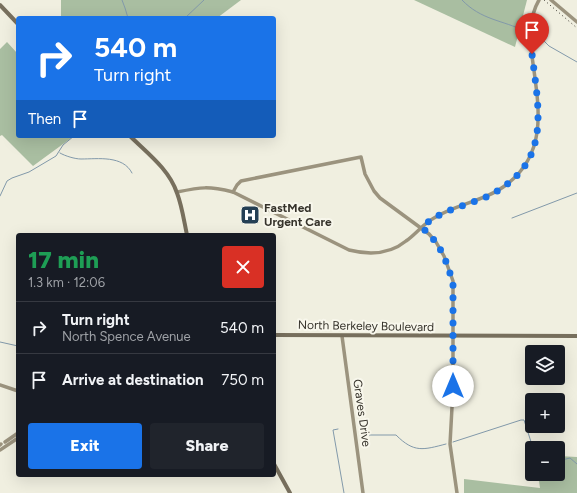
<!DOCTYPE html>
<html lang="en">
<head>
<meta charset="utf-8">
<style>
  body { margin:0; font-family:Figtree,sans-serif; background:#20242c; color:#f1f3f6; height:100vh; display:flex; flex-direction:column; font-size:15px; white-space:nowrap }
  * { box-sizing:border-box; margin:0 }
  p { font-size:13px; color:#9ea1a6 }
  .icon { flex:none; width:22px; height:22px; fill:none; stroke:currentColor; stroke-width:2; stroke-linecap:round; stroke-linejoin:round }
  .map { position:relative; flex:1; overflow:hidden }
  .side { position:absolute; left:16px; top:233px; width:260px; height:244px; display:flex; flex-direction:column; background:#171b24; border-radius:4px; box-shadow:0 4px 16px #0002 }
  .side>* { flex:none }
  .top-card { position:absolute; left:16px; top:16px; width:260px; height:122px; border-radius:4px; box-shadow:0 4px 16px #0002; background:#1a73e8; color:#fff; overflow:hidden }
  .controls { position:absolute; left:525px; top:345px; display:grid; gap:8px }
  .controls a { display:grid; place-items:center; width:40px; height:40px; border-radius:4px; background:#171b24; box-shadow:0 4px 16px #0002; font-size:20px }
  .pin { position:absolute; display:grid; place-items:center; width:34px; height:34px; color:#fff; margin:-41px -17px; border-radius:50% 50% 50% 0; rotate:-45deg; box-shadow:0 0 4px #0007 }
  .pin .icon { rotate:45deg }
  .me { position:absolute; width:44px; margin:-22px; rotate:0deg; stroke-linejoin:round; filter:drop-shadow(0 0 3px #0008) }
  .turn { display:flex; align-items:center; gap:14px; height:84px; padding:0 12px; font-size:18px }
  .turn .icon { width:52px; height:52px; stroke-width:2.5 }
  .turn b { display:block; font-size:28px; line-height:34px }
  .then { display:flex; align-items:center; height:38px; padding:0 12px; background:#0003; gap:8px; font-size:15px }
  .round { display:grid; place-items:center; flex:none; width:42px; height:42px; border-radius:4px; background:#20242c }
  .head { display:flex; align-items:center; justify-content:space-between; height:68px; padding:0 12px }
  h1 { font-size:24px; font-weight:800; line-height:30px; color:#1e9e55 }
  .button { display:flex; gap:8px; margin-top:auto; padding:8px 12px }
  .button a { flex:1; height:46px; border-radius:4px; background:#1a73e8; color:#fff; font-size:16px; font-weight:800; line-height:46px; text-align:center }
  .button a+a { background:#20242c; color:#f1f3f6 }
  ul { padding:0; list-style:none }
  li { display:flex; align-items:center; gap:12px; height:52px; padding:0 12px; border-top:1px solid #363941 }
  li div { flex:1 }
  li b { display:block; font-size:15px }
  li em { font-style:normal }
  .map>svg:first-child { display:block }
</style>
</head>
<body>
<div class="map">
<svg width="577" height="493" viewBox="0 0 577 493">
  <rect width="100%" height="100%" fill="#f0efe0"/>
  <!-- green -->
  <g fill="#a9bea1">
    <path d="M61 0H241L217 18H61Z"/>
    <path d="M414 0H527L515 47Z"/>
    <path d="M7 42 17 53 18 52V136H74L33 166 2 135 0 136V49Z"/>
    <path d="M558 456 577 457V493H464V479L540 488 538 474H558Z"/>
  </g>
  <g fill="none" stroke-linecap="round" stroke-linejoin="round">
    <!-- stream -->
    <g stroke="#8299aa" stroke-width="1">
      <path d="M122 0 125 8 128 18"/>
      <path d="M462 0C481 20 502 20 525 31"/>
      <path d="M185 18 204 0"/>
      <path d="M542 39 549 46 577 62"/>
      <path d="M60 153C65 156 75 159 81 159 98 159 123 155 132 173"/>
      <path d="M0 196 7 181 12 178 29 172 56 156 63 145 74 136"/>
      <path d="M512 218 577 193"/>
      <path d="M0 342 18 346"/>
      <path d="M338 429 333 430 344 493"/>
      <path d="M365 435H396C414 453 423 450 446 444"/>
      <path d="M453 442 521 420H524L533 448"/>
      <path d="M558 461 570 458 577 464"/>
    </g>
    <!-- secondary -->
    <g stroke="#9b937e" stroke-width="3.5">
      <path d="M551 0 577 22"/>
      <path d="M177 192C202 187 208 186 233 192L349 250C369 255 389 255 406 241 416 234 423 224 434 218 456 204 485 201 506 185 550 152 538 103 532 56 530 37 529 17 539 0"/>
      <path d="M233 192 237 185 241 181 361 157 365 174 374 191 380 198 429 234 436 242 444 256 453 281V389L450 444 457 493"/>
      <path d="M342 336 363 493"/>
      <path d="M0 385 18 391"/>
      <path d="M5 442 18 433"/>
      <path d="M0 445 1 444"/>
      <path d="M0 450 18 438"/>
    </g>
    <!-- primary -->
    <g stroke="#776f5d" stroke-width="4">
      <path d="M0 5 18 24"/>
      <path d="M130 136C147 153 169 169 177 193 182 206 184 221 187 235"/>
      <path d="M274 335 577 336"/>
      <path d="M274 464 290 493"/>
    </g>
    <!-- rail -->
    <path stroke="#36332b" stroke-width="1" stroke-dasharray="1 3" stroke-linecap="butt" d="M544 0 577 28"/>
  </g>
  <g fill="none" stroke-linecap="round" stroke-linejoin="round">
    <!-- route -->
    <path stroke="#1a73e8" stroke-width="7" stroke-dasharray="0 12.6" d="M453 386V282L444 256 436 242 422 227C426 224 430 220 434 218 450 208 471 204 488 196 552 164 539 113 532 54"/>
  </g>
  <!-- icons -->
  <defs>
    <g id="hospital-square" transform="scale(1)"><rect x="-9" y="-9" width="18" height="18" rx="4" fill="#243f54" stroke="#f8f7ec"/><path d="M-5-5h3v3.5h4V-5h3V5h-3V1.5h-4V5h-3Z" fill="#fff"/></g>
  </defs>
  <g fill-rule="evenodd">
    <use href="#hospital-square" x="250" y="215"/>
  </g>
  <g text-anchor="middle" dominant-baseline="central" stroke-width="4" stroke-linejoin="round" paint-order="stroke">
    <!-- poi labels -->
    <g font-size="12" font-weight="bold" fill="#36332b" stroke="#f8f7ec" text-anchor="start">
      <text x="264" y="208">FastMed<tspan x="264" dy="14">Urgent Care</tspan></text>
    </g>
    <!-- street labels -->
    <g font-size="12" fill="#36332b" stroke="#f8f7ec">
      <text transform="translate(366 326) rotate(1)">North Berkeley Boulevard</text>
      <text transform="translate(362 413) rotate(82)">Graves Drive</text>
    </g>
  </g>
</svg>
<div class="controls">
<a><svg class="icon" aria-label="layers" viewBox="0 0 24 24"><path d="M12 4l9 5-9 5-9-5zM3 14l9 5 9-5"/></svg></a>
<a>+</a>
<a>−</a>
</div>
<div class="pin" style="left:532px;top:54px;background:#d93025"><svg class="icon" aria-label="arrive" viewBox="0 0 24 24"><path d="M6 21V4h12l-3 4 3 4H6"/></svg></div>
<svg class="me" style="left:453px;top:386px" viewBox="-20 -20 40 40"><circle r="19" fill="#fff"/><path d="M0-13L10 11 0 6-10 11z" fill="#1a73e8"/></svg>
<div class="top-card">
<div class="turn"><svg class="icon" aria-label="right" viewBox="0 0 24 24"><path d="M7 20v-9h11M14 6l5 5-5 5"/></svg><div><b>540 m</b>Turn right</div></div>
<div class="then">Then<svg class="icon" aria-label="arrive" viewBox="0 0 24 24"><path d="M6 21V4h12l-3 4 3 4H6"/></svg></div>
</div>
<section class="side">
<div class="head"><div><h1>17 min</h1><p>1.3 km · 12:06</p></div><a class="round" style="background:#d93025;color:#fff"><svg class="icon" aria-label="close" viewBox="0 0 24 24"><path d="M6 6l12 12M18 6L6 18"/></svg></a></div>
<ul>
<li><svg class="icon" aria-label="right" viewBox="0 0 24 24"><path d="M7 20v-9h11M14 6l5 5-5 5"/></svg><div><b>Turn right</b><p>North Spence Avenue</p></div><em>540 m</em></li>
<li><svg class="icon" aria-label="arrive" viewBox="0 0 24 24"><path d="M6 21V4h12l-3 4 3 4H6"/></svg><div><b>Arrive at destination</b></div><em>750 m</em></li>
</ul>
<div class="button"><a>Exit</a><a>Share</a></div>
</section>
</div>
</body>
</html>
